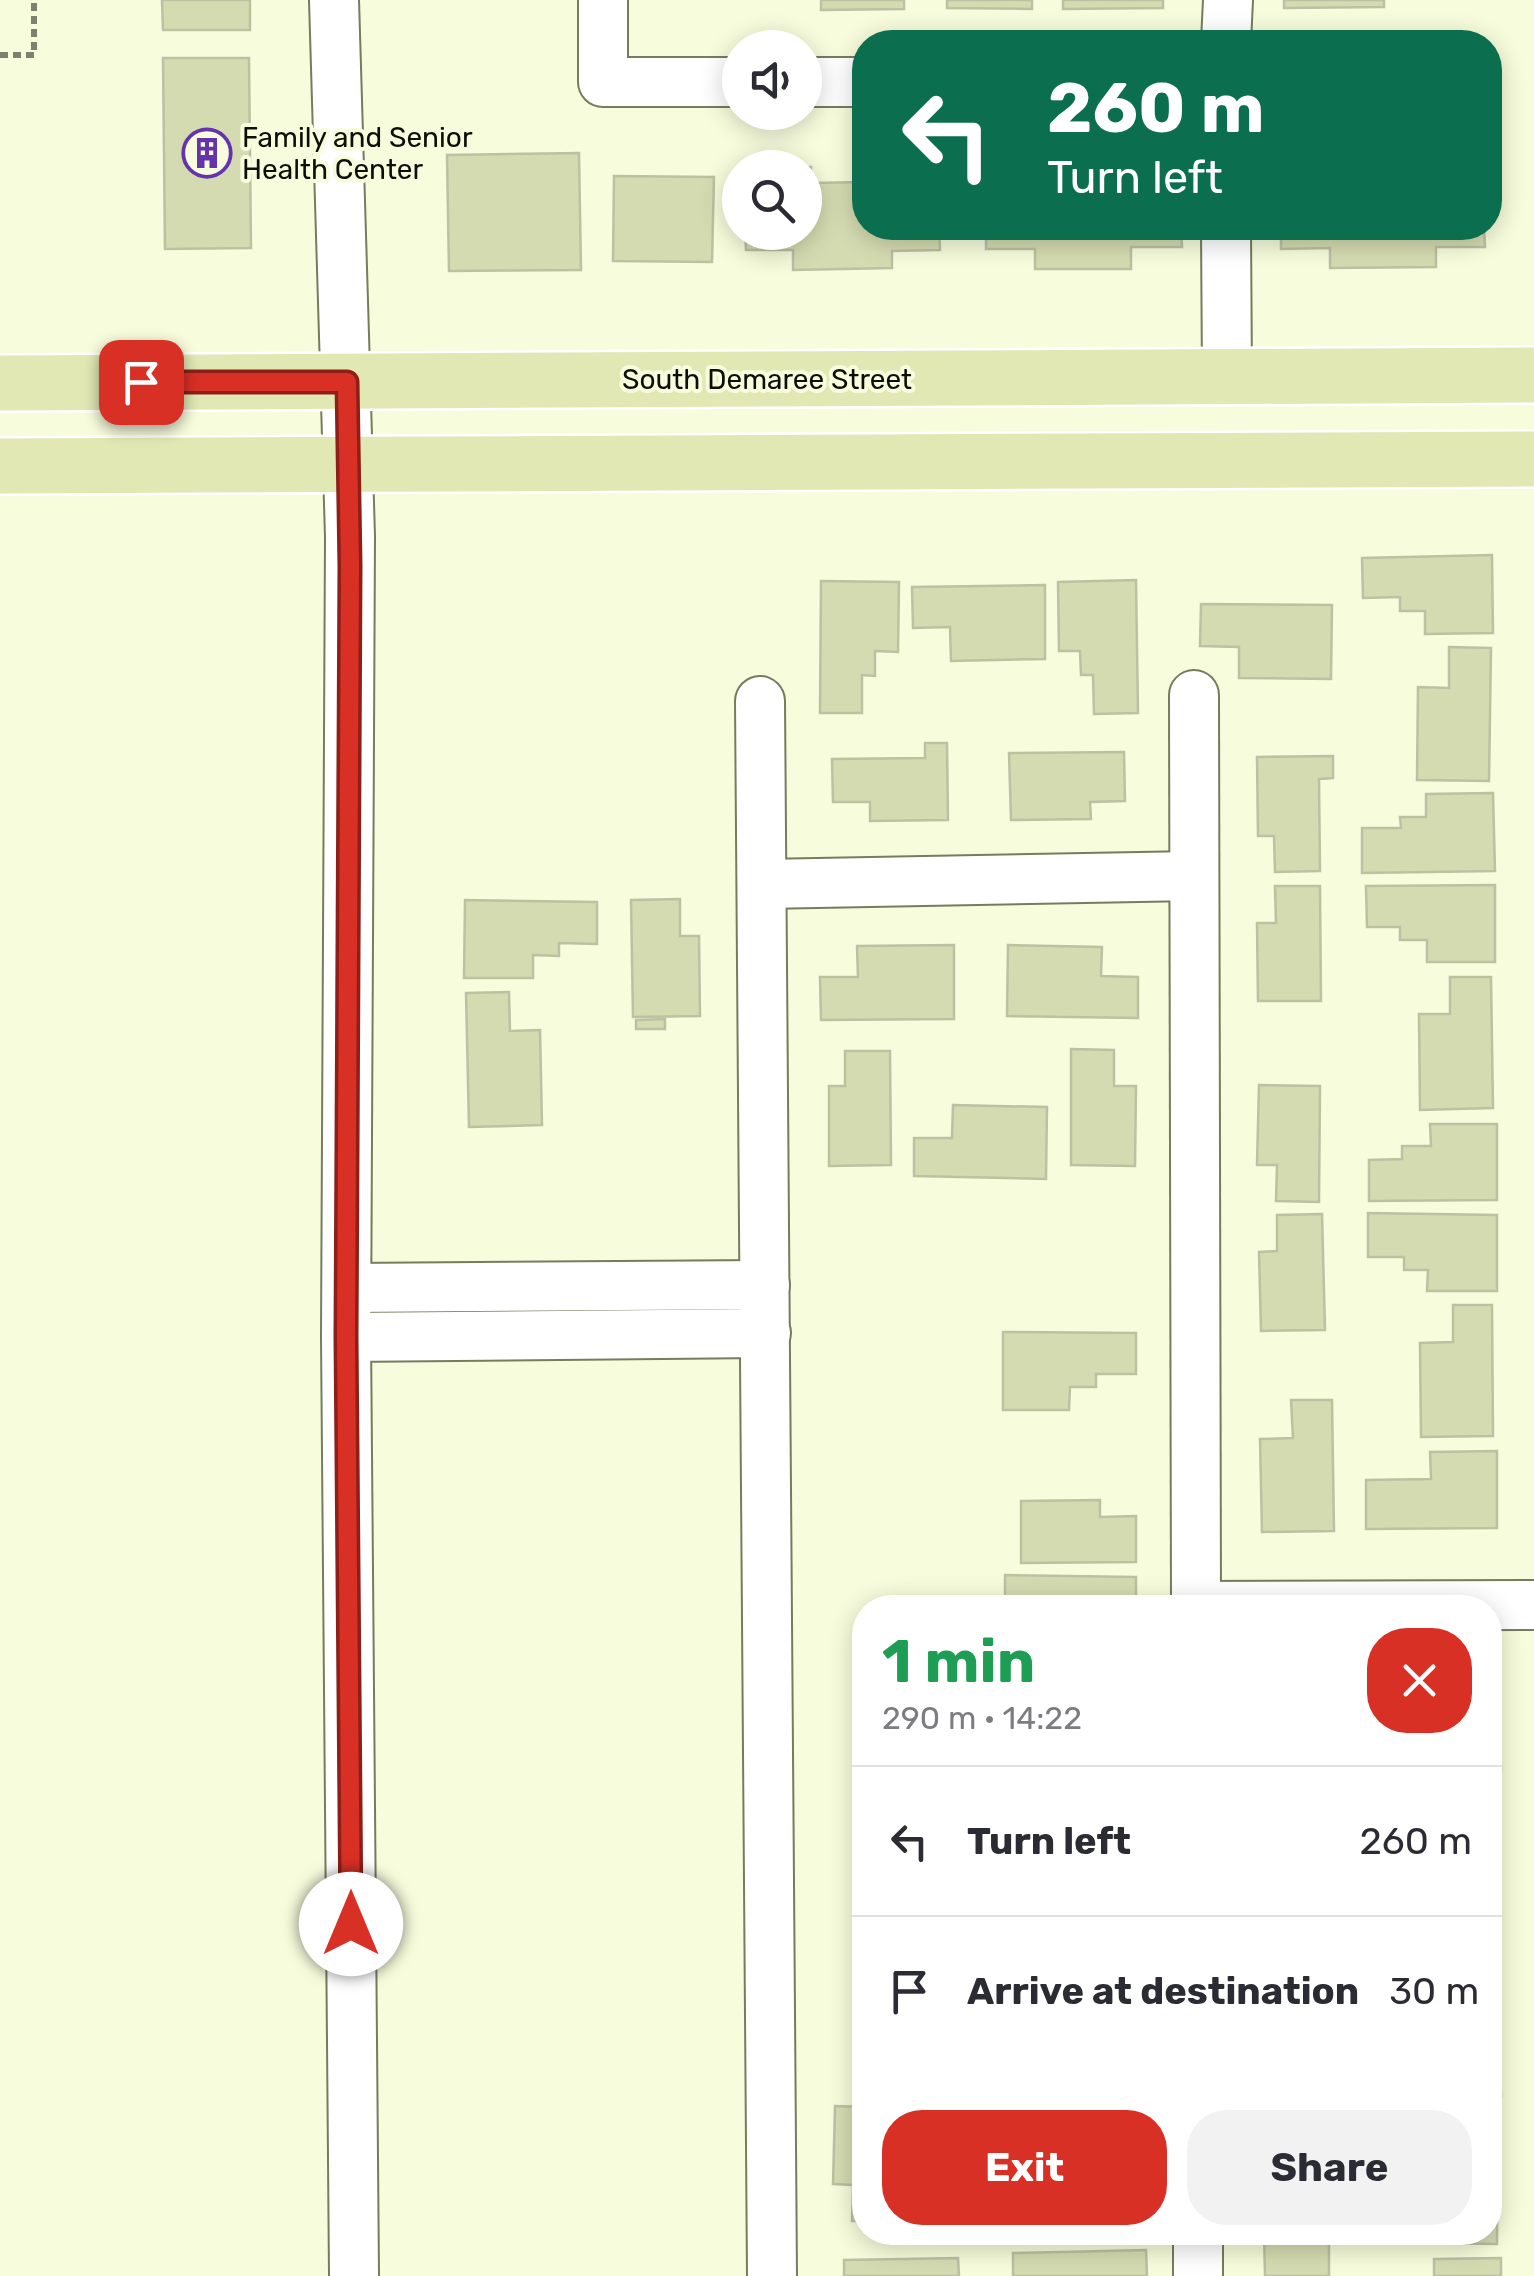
<!DOCTYPE html>
<html lang="en">
<head>
<meta charset="utf-8">
<style>
  body { margin:0; font-family:Rubik,sans-serif; background:#f2f2f3; color:#2b2b33; height:100vh; display:flex; flex-direction:column; font-size:38px; white-space:nowrap }
  * { box-sizing:border-box; margin:0 }
  p { font-size:32px; color:#7c7c81 }
  .icon { flex:none; width:55px; height:55px; fill:none; stroke:currentColor; stroke-width:2; stroke-linecap:round; stroke-linejoin:round }
  .map { position:relative; flex:1; overflow:hidden }
  .panel { position:absolute; left:852px; top:1595px; width:650px; height:650px; display:flex; flex-direction:column; background:#fff; border-radius:40px; box-shadow:0 5px 25px #0003 }
  .panel>* { flex:none }
  .guide { position:absolute; left:852px; top:30px; width:650px; height:210px; border-radius:40px; box-shadow:0 5px 25px #0003; background:#0b6e4f; color:#fff; overflow:hidden }
  .tools { position:absolute; left:722px; top:30px; display:grid; gap:20px }
  .tools a { display:grid; place-items:center; width:100px; height:100px; border-radius:50%; background:#fff; box-shadow:0 5px 25px #0003; font-size:50px }
  .pin { position:absolute; display:grid; place-items:center; width:85px; height:85px; color:#fff; margin:-42px; border-radius:20px; box-shadow:0 5px 15px #0006 }
  .me { position:absolute; width:110px; margin:-55px; rotate:0deg; stroke-linejoin:round; filter:drop-shadow(0 0 8px #0008) }
  .turn { display:flex; align-items:center; gap:35px; height:210px; padding:0 30px; font-size:45px }
  .turn .icon { width:130px; height:130px; stroke-width:2.5 }
  .turn b { display:block; font-size:70px; line-height:85px }
  .round { display:grid; place-items:center; flex:none; width:105px; height:105px; border-radius:40px; background:#f2f2f3 }
  .headline { display:flex; align-items:center; justify-content:space-between; height:170px; padding:0 30px }
  h1 { font-size:60px; font-weight:700; line-height:75px; color:#1e9e55 }
  .cta { display:flex; gap:20px; margin-top:auto; padding:20px 30px }
  .cta a { flex:1; height:115px; border-radius:40px; background:#d93025; color:#fff; font-size:40px; font-weight:700; line-height:115px; text-align:center }
  .cta a+a { background:#f2f2f3; color:#2b2b33 }
  ul { padding:0; list-style:none }
  li { display:flex; align-items:center; gap:30px; height:150px; padding:0 30px; border-top:2px solid #e1e1e2 }
  li div { flex:1 }
  li b { display:block; font-size:38px }
  li em { font-style:normal }
  .map>svg:first-child { display:block }
</style>
</head>
<body>
<div class="map">
<svg width="1534" height="2276" viewBox="0 0 1534 2276">
  <rect width="100%" height="100%" fill="#f7fcdc"/>
  <!-- building -->
  <g fill="#d5dbb1" stroke="#bcc1a2" stroke-width="2.5">
    <path d="M162 0H250V30H163Z"/>
    <path d="M821 0H904V9L821 10Z"/>
    <path d="M947 0H1032V9L947 8Z"/>
    <path d="M1063 0H1163V8L1063 9Z"/>
    <path d="M1284 0H1384V7L1284 8Z"/>
    <path d="M163 58H249L251 248 165 249Z"/>
    <path d="M579 153 581 270 449 271 447 155Z"/>
    <path d="M811 167V183L865 182V228H939L940 250 892 251V268L793 270V250H746L745 232H805V168H781Z"/>
    <path d="M614 176 714 177 712 262 613 261Z"/>
    <path d="M986 228H1181L1182 247H1131V269H1035V249H986Z"/>
    <path d="M1281 228H1484L1485 247H1436V267L1330 268V248L1281 249Z"/>
    <path d="M1492 555 1493 633 1425 634V611H1400V597L1363 598 1362 558Z"/>
    <path d="M1136 580 1138 713 1094 714 1093 675H1081L1080 651H1059L1058 582Z"/>
    <path d="M821 581 899 582 898 652 875 651V676L862 675V713H820Z"/>
    <path d="M1045 585V659L951 661 950 627 913 628 912 587Z"/>
    <path d="M1201 604 1332 605 1331 679 1239 678V647L1200 646Z"/>
    <path d="M1449 647 1491 648 1489 781 1417 780 1418 687 1449 688Z"/>
    <path d="M925 743H947L948 820 870 821V802H833L832 759 925 758Z"/>
    <path d="M1124 752 1125 801 1090 802 1091 819 1011 820 1009 753Z"/>
    <path d="M1333 756V778L1319 779 1320 871 1275 872 1274 836H1258L1257 757Z"/>
    <path d="M1493 793 1495 871 1362 873V828H1401L1400 817H1426V794Z"/>
    <path d="M1495 885V962H1427V940H1400V927H1367L1366 886Z"/>
    <path d="M1275 886H1320L1321 1001H1258L1257 923H1276Z"/>
    <path d="M680 899V936H699L700 1016 633 1017 631 900Z"/>
    <path d="M465 900 597 902V944L559 943V956L533 955V978H464Z"/>
    <path d="M954 945V1019L821 1020 820 977H858L857 946Z"/>
    <path d="M1008 945 1102 947 1101 976 1138 977V1018L1007 1016Z"/>
    <path d="M1450 977H1491L1493 1108 1420 1110 1419 1014H1450Z"/>
    <path d="M509 992 510 1031 540 1030 542 1125 469 1127 466 993Z"/>
    <path d="M665 1019V1029H636V1020Z"/>
    <path d="M1071 1049 1114 1050V1086H1136L1135 1166 1071 1165Z"/>
    <path d="M845 1051H890L891 1165 829 1166V1086H845Z"/>
    <path d="M1259 1085 1320 1086 1319 1202 1276 1201 1277 1165H1257Z"/>
    <path d="M953 1105 1047 1107 1046 1179 914 1176V1138H952Z"/>
    <path d="M1430 1124H1497V1200L1369 1201V1160L1402 1159V1146H1431Z"/>
    <path d="M1368 1213 1497 1215V1291H1427L1428 1270H1404V1257H1368Z"/>
    <path d="M1322 1214 1325 1330 1261 1331 1259 1252 1277 1251V1215Z"/>
    <path d="M1453 1305H1492L1493 1436 1421 1437 1420 1343 1453 1342Z"/>
    <path d="M1003 1332 1136 1333V1374H1096V1387H1070L1069 1410H1003Z"/>
    <path d="M1291 1400H1332L1334 1531 1262 1532 1260 1439 1293 1438Z"/>
    <path d="M1497 1451V1528L1366 1529V1480L1431 1479 1430 1452Z"/>
    <path d="M1100 1500V1517L1136 1516V1562L1021 1563V1501Z"/>
    <path d="M1005 1575 1136 1577V1608H1005Z"/>
    <path d="M1490 1692H1499L1501 1771H1490Z"/>
    <path d="M1490 1785H1495L1493 1917 1490 1916Z"/>
    <path d="M1490 1931 1500 1932 1499 2010 1490 2009Z"/>
    <path d="M1490 2021H1499L1501 2097H1490Z"/>
    <path d="M835 2106 865 2107V2221H852L853 2185 833 2184Z"/>
    <path d="M1490 2112H1498L1497 2244 1425 2243V2232H1490Z"/>
    <path d="M1264 2232H1329V2276H1265Z"/>
    <path d="M1146 2250 1147 2276H1013V2253Z"/>
    <path d="M958 2258 959 2276H844V2260Z"/>
    <path d="M1501 2258V2276H1434V2259Z"/>
  </g>
  <g fill="none" stroke-linecap="round" stroke-linejoin="round">
    <!-- minor casing -->
    <g stroke="#777b5f" stroke-width="52">
      <g id="minor">
        <path d="M334 0 350 537 346 1337 354 2276"/>
        <path d="M603 0V82H740"/>
        <path d="M1226 42 1228 0"/>
        <path d="M805 82H865"/>
        <path d="M1226 228 1227 377"/>
        <path d="M1194 695 1196 1608"/>
        <path d="M760 701 772 2276"/>
        <path d="M763 884 1194 876"/>
        <path d="M348 1288 765 1285"/>
        <path d="M346 1337 766 1333"/>
        <path d="M1196 1606 1534 1605"/>
        <path d="M1198 2232V2276"/>
      </g>
    </g>
    <!-- major casing -->
    <g stroke="#fff" stroke-width="60">
      <g id="major">
        <path d="M0 383 1534 375"/>
        <path d="M0 466 1534 459"/>
      </g>
    </g>
    <!-- path -->
    <path stroke="#7e816d" stroke-width="6" stroke-dasharray="8 5" stroke-linecap="butt" d="M0 55H34V0"/>
    <!-- minor -->
    <use href="#minor" stroke="#fff" stroke-width="48"/>
    <!-- major -->
    <use href="#major" stroke="#e1e8b3" stroke-width="55"/>
  </g>
  <g fill="none" stroke-linecap="round" stroke-linejoin="round">
    <!-- route casing -->
    <g stroke="#8d1f18" stroke-width="25">
      <path id="route" d="M141 382H347L350 566 346 1337 351 1924"/>
    </g>
    <!-- route -->
    <use href="#route" stroke="#d93025" stroke-width="18"/>
  </g>
  <!-- icons -->
  <defs>
    <g id="building-ring" transform="scale(2.5)"><circle r="9.5" fill="#f7fcdc" stroke="#6533ab" stroke-width="1.5"/><path d="M-4-6H4V6H1V3H-1V6H-4ZM-2.5-4.3h1.7v1.8h-1.7ZM.8-4.3h1.7v1.8H.8ZM-2.5-1h1.7V.8h-1.7ZM.8-1h1.7V.8H.8Z" fill="#6533ab"/></g>
  </defs>
  <g fill-rule="evenodd">
    <use href="#building-ring" x="207" y="153"/>
  </g>
  <g text-anchor="middle" dominant-baseline="central" stroke-width="8" stroke-linejoin="round" paint-order="stroke">
    <!-- poi labels -->
    <g font-size="28" fill="#0d0e05" stroke="#f7fcdc" text-anchor="start">
      <text x="242" y="137">Family and Senior<tspan x="242" dy="32">Health Center</tspan></text>
    </g>
    <!-- street labels -->
    <g font-size="28" fill="#0d0e05" stroke="#f7fcdc">
      <text x="767" y="379">South Demaree Street</text>
    </g>
  </g>
</svg>
<div class="tools">
<a><svg class="icon" aria-label="sound" viewBox="0 0 24 24"><path d="M4 9h4l5-4v14l-5-4H4zM17 9q2 3 0 6"/></svg></a>
<a><svg class="icon" aria-label="search" viewBox="0 0 24 24"><circle cx="10" cy="10" r="6"/><path d="M15 15l6 6"/></svg></a>
</div>
<div class="pin" style="left:141px;top:382px;background:#d93025"><svg class="icon" aria-label="arrive" viewBox="0 0 24 24"><path d="M6 21V4h12l-3 4 3 4H6"/></svg></div>
<svg class="me" style="left:351px;top:1924px" viewBox="-20 -20 40 40"><circle r="19" fill="#fff"/><path d="M0-13L10 11 0 6-10 11z" fill="#d93025"/></svg>
<div class="guide">
<div class="turn"><svg class="icon" aria-label="left" viewBox="0 0 24 24"><path d="M17 20v-9H6M10 6l-5 5 5 5"/></svg><div><b>260 m</b>Turn left</div></div>
</div>
<section class="panel">
<div class="headline"><div><h1>1 min</h1><p>290 m · 14:22</p></div><a class="round" style="background:#d93025;color:#fff"><svg class="icon" aria-label="close" viewBox="0 0 24 24"><path d="M6 6l12 12M18 6L6 18"/></svg></a></div>
<ul>
<li><svg class="icon" aria-label="left" viewBox="0 0 24 24"><path d="M17 20v-9H6M10 6l-5 5 5 5"/></svg><div><b>Turn left</b></div><em>260 m</em></li>
<li><svg class="icon" aria-label="arrive" viewBox="0 0 24 24"><path d="M6 21V4h12l-3 4 3 4H6"/></svg><div><b>Arrive at destination</b></div><em>30 m</em></li>
</ul>
<div class="cta"><a>Exit</a><a>Share</a></div>
</section>
</div>
</body>
</html>
